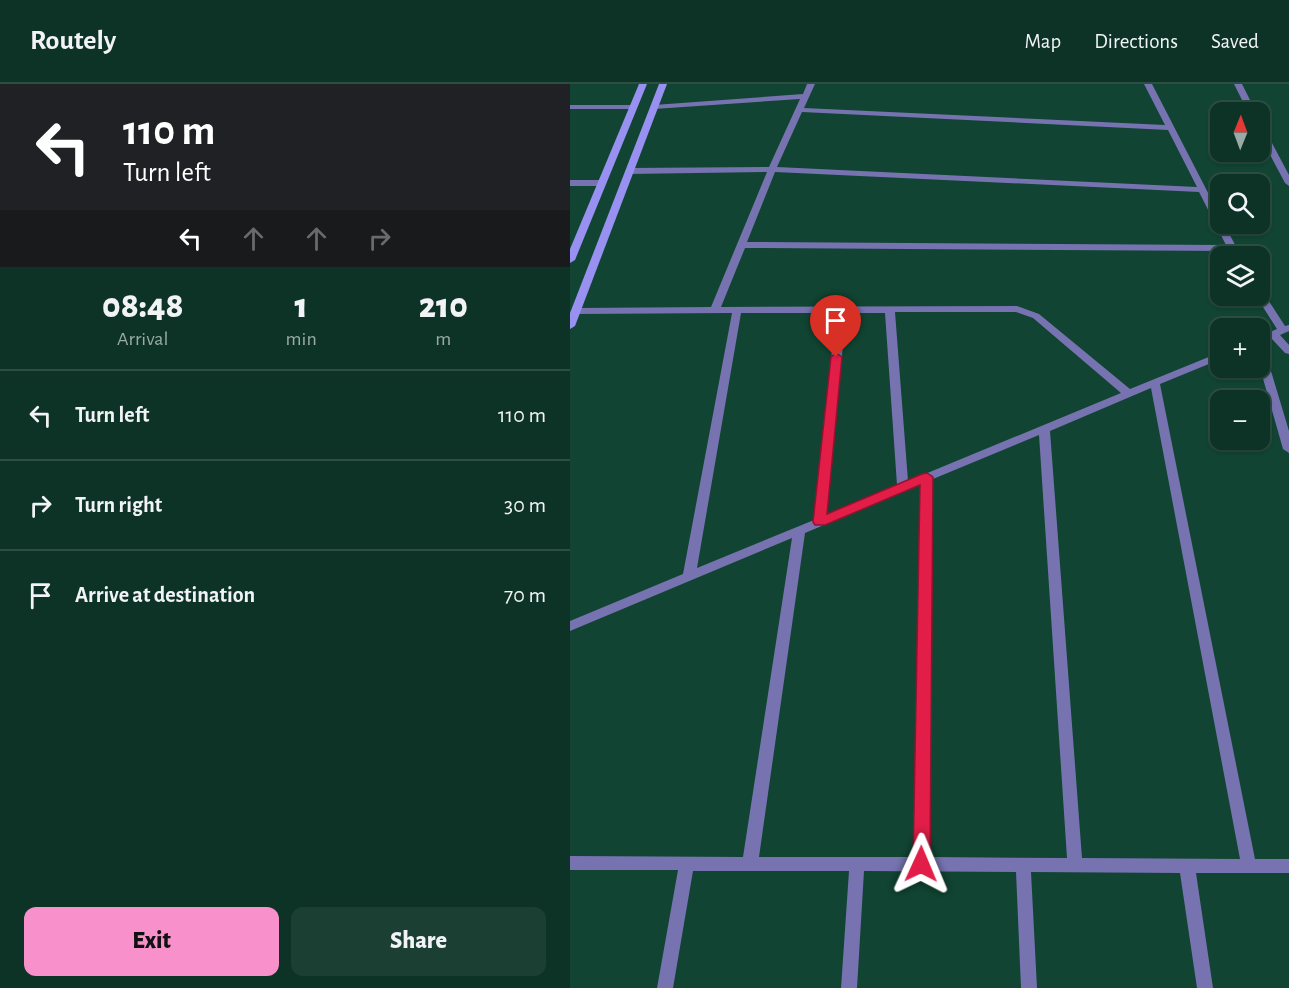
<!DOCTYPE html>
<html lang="en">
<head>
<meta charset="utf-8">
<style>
  body { margin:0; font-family:"Alegreya Sans",sans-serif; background:#1b3f32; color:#f1f3f6; height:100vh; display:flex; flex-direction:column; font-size:22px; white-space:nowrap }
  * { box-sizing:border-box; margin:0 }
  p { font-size:20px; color:#9aaaa7 }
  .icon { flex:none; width:33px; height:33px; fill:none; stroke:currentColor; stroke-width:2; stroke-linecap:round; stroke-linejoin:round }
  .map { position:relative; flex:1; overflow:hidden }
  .drawer { display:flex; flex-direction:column; background:#0d3326; width:570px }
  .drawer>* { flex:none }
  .banner { background:#202124; color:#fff; overflow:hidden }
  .needle { width:39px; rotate:1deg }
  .buttons { position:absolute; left:640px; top:18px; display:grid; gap:12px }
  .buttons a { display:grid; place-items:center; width:60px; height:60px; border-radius:12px; background:#0d3326; box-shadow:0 2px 4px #0004,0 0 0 2px #2d4e43; font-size:30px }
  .pin { position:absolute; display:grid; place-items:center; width:51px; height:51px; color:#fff; margin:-62px -26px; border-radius:50% 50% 50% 0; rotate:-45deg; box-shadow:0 0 6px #0007 }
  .pin .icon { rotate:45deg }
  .me { position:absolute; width:66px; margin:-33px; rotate:1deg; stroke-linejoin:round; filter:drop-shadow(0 0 4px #0008) }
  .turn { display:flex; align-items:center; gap:21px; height:126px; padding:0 24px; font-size:27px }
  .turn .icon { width:78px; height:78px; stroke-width:2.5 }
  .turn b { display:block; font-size:42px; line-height:51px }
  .lanes { display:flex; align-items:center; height:57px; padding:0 24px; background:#0003; justify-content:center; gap:30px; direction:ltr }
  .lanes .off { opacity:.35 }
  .eta { display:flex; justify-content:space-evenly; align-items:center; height:102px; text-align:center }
  .eta b { font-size:36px; font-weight:800; line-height:42px }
  .cta { display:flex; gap:12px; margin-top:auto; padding:12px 24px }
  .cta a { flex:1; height:69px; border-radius:12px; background:#f890cb; color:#111; font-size:24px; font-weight:800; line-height:69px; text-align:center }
  .cta a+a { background:#1b3f32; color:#f1f3f6 }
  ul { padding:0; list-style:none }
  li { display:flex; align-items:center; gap:18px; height:90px; padding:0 24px; border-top:2px solid #2d4e43 }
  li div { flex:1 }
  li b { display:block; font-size:22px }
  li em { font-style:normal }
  header { display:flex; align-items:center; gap:36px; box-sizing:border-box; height:84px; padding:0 30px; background:#0d3326; border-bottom:2px solid #2d4e43 }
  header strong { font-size:28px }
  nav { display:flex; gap:33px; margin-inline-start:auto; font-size:21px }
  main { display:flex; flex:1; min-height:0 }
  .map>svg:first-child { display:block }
</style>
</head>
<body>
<header>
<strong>Routely</strong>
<nav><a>Map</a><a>Directions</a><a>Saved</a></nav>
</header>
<main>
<section class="drawer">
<div class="banner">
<div class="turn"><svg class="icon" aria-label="left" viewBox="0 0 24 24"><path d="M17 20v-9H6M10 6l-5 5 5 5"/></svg><div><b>110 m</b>Turn left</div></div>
<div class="lanes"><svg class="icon" aria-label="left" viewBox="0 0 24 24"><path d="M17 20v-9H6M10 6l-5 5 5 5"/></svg><svg class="icon off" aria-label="ahead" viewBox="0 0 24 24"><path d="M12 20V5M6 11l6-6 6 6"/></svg><svg class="icon off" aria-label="ahead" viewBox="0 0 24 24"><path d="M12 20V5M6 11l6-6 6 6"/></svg><svg class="icon off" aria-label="right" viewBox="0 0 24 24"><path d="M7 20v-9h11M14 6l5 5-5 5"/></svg></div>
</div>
<div class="eta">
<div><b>08:48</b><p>Arrival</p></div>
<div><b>1</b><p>min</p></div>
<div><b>210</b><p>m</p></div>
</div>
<ul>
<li><svg class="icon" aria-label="left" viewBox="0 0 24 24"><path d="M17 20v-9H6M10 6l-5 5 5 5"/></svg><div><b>Turn left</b></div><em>110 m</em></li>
<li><svg class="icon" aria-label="right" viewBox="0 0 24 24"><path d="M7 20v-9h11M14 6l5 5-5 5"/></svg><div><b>Turn right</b></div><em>30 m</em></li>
<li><svg class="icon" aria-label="arrive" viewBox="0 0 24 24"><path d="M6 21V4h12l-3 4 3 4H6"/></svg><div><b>Arrive at destination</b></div><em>70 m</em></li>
</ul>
<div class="cta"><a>Exit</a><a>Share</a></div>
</section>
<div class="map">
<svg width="719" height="904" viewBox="0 0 719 904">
  <rect width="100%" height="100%" fill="#114432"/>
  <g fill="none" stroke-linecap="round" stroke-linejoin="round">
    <!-- street -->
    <g fill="#7673b0" fill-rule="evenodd">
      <path d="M237 0H245L234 24 595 41 574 0H582L651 134V140H654L671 172H662L659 167 175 164 151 223 447 222 469 230 560 305 651 268V275L590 300 685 775H719V789H626L643 904H627L610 789 461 788 467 904H451L446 788 294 787 287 904H271L279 787H123L103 904H87L108 786H0V772L173 773 222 454 0 547V537L113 490 162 229 6 230 1 227 6 224 141 223 197 88 59 90 55 87 59 84 199 83 230 15 84 25 80 23 84 21 233 10ZM232 28 598 46 627 103 207 83ZM205 88 629 108 656 161 177 158ZM325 228H446L463 234 551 309 338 397ZM171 229H266L244 436 127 484ZM276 229H315L327 401 257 430ZM581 304 670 775 512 774 480 347ZM469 351 497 774 359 773 363 395ZM351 400 343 773H189L235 449Z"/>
      <path d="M664 0H672L686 28H678Z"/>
      <path d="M0 21H62L66 23 62 25H0Z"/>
      <path d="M690 42 694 44 719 91V102L715 99 690 52Z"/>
      <path d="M0 96H31L35 99 31 102H0Z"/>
      <path d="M690 207 693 208 715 242 719 241V247L710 251 719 261V270L715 269 701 254 690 258V252L707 245 686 212H690Z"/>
      <path d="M690 264 695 267 719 347V369L713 365 690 284Z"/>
    </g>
    <!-- secondary -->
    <g fill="#9891f2" fill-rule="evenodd">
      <path d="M69 0H77L5 176 0 179V165Z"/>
      <path d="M89 0H97L5 242 0 245V229Z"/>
    </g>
  </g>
  <!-- route -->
  <path fill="#e11d48" stroke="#92132f" stroke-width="1.5" d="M266 269 272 273 257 430 352 390 357 389 363 393 360 780 358 786 351 788 345 786 343 780 350 401 255 441H245L243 438 261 273Z"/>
</svg>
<div class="buttons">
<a><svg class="needle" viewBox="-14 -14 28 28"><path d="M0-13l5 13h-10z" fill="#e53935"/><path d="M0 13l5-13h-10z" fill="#9aaaa7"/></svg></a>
<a><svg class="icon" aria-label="search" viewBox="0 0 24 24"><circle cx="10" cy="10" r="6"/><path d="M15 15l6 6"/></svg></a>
<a><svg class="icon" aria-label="layers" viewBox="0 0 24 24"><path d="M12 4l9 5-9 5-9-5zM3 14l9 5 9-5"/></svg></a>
<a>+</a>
<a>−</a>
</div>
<div class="pin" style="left:266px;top:273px;background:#d93025"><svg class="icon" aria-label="arrive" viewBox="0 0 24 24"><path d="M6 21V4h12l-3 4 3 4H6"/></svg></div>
<svg class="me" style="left:351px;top:780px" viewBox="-20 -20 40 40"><path d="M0-17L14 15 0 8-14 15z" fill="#e11d48" stroke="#fff" stroke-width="4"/></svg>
</div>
</main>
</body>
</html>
